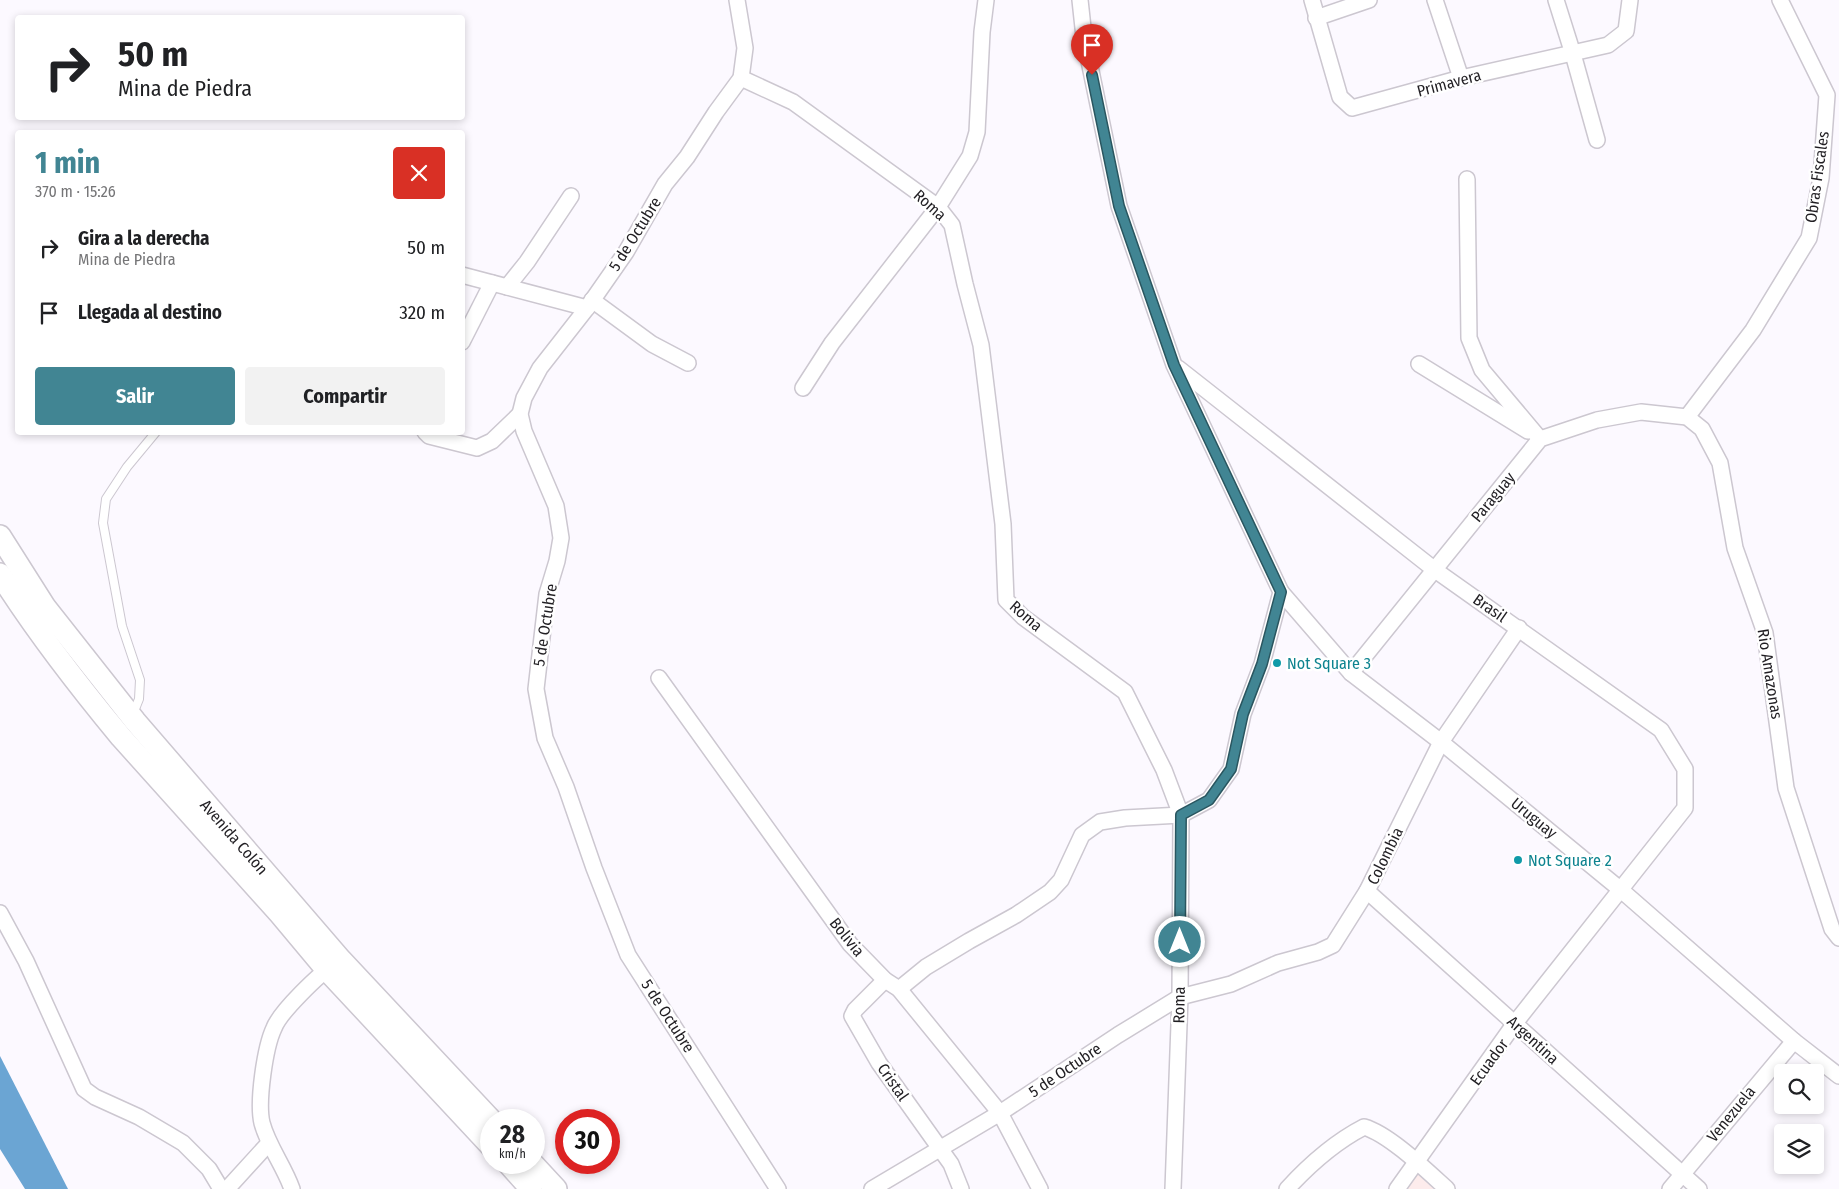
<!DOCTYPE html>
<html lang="es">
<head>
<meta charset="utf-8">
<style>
  body { margin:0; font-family:"Fira Sans Condensed",sans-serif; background:#f2f2f2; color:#202124; height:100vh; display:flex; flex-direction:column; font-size:19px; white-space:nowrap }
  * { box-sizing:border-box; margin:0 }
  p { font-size:16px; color:#757577 }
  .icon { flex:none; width:28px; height:28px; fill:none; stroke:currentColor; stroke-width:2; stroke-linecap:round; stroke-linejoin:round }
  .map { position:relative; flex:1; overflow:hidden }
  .details { position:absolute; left:15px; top:130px; width:450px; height:305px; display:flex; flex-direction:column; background:#fff; border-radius:5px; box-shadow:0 2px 8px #0003 }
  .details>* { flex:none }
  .top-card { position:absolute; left:15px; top:15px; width:450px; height:105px; border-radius:5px; box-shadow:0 2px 8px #0003; background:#fff; color:#202124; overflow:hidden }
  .controls { position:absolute; left:1774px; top:1064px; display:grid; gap:10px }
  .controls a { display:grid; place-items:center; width:50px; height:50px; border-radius:5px; background:#fff; box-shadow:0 2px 8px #0003; font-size:25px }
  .speed { position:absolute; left:480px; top:1109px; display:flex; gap:10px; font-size:25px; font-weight:700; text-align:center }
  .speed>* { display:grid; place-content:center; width:65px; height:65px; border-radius:50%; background:#fff; box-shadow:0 2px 8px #0003; line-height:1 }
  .speed small { font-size:12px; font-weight:400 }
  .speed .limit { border:8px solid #d22; background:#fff; color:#111 }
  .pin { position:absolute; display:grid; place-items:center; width:42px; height:42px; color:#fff; margin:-51px -21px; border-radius:50% 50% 50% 0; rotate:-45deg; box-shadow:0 0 5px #0007 }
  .pin .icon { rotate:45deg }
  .me { position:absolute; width:55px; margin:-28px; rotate:0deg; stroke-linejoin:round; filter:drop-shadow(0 0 4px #0008) }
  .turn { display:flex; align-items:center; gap:18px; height:105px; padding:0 20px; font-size:22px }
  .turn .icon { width:65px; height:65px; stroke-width:2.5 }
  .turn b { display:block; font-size:35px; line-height:42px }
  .round { display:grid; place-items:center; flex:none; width:52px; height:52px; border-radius:5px; background:#f2f2f2 }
  .headline { display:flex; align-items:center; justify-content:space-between; height:85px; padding:0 20px }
  h1 { font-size:30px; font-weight:700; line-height:38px; color:#418593 }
  .action { display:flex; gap:10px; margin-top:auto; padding:10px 20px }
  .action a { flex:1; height:58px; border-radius:5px; background:#418593; color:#fff; font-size:20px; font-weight:700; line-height:58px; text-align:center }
  .action a+a { background:#f2f2f2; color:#202124 }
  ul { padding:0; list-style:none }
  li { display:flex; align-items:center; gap:15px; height:65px; padding:0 20px }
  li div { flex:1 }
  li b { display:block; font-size:19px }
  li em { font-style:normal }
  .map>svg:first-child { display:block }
</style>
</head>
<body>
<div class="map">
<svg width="1839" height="1189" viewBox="0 0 1839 1189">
  <rect width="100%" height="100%" fill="#fcf9ff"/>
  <!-- commercial -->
  <path fill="#fdecec" d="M1416 1173 1434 1189H1404Z"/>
  <!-- water -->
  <path fill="#6ba5d3" d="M0 1056 68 1189H25L0 1149Z"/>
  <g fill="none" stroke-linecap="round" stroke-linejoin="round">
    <!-- service casing -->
    <g stroke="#ccc7d0" stroke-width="10">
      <path id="service" d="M133 714 139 699 140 680 122 626 103 523 106 499 127 467 156 432"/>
    </g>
    <!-- minor casing -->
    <g stroke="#ccc7d0" stroke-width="18">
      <g id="minor">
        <path d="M737 0 745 48 741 78 716 112 687 157 665 184 626 252 587 308 540 368 524 398 520 414 524 431 556 506 561 538 557 561 547 594 536 689 545 738 566 787 594 868 628 955 778 1189"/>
        <path d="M1312 0 1340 97 1352 108 1461 78 1608 45 1626 31 1630 0"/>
        <path d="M1435 0 1461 78"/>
        <path d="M1556 0 1573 54 1597 140"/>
        <path d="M1316 18 1369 0"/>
        <path d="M741 78 793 102 938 207 952 225 965 284 981 345 1003 524 1006 600 1023 617 1125 692 1164 770 1181 815 1180 997 1173 1189"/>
        <path d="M1467 179 1469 338 1482 370 1540 439"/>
        <path d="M462 275 587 308"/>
        <path d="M507 287 527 262 571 196"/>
        <path d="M592 300 652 344 688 363"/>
        <path d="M462 342 492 283"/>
        <path d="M1419 364 1528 431"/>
        <path d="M1178 368 1435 570 1661 730 1685 769V808L1515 1023 1397 1189"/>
        <path d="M803 388 832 343 938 207 970 156 977 132 982 32 986 0"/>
        <path d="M1687 417 1753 330 1809 238 1821 178 1827 95 1780 0"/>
        <path d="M425 432 429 436 477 448 492 441 520 414"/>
        <path d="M1281 592 1351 673 1441 742 1621 890 1794 1041 1839 1076"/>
        <path d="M1351 673 1540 439 1597 420 1641 412 1687 417 1702 429 1720 463 1735 548 1765 633 1786 788 1832 929 1839 938"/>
        <path d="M659 678 850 944 885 980 899 989 1000 1113 1040 1189"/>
        <path d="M1367 891 1699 1189"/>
        <path d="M0 913 26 961 84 1089 95 1097 139 1117 183 1143 209 1169 221 1189"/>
        <path d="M885 980 855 1010 852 1016 879 1063 951 1164 961 1189"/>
        <path d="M899 989 926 967 969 941 1016 915 1050 892 1061 880 1082 835 1100 822 1125 818 1181 815 1209 800 1231 769 1243 714 1262 664 1281 592 1174 365 1119 206 1084 37 1080 0"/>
        <path d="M227 1189 269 1143"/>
        <path d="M292 1189C284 1166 268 1146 262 1123 257 1102 265 1047 274 1028 280 1012 320 973 335 964"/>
        <path d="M872 1189 1000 1113 1118 1035 1180 997 1231 984 1278 963 1318 952 1333 945 1367 891 1441 742 1519 628"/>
        <path d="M1287 1189C1309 1165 1335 1142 1364 1127 1389 1134 1427 1171 1447 1189"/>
        <path d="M1670 1189 1794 1041"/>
      </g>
    </g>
    <!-- secondary casing -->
    <g stroke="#ccc7d0" stroke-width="24">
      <g id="secondary">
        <path d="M0 536 45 607 135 721 341 960 491 1120"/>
        <path d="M0 574C36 631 78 685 121 737L280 914 326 969 491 1146"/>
        <path d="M507 1162 531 1189"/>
        <path d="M531 1162 556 1189"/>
      </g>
    </g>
    <!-- service -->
    <use href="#service" stroke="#fff" stroke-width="8"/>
    <!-- minor -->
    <use href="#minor" stroke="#fff" stroke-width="15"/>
    <!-- secondary -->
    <use href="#secondary" stroke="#fff" stroke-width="21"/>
  </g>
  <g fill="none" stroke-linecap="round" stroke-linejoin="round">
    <!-- route casing -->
    <g stroke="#2a5660" stroke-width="12">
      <path id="route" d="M1092 75 1119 206 1174 365 1281 592 1262 664 1243 714 1231 769 1209 800 1181 815 1180 942"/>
    </g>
    <!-- route -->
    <use href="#route" stroke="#418593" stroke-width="9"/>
  </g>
  <!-- markers -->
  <g fill="#0f9aa8" stroke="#fff" stroke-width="2">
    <circle cx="1277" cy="663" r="5"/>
    <circle cx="1518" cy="860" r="5"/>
  </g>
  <g text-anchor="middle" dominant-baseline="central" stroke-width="5" stroke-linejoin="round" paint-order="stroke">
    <!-- street labels -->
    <g font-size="16" fill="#211f23" stroke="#fff">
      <text transform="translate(1449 83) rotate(-15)">Primavera</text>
      <text transform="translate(1817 177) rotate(-82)">Obras Fiscales</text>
      <text transform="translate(930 205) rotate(42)">Roma</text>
      <text transform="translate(635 234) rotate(-58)">5 de Octubre</text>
      <text transform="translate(1493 497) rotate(-51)">Paraguay</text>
      <text transform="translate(1490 608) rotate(35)">Brasil</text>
      <text transform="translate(1026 616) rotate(41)">Roma</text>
      <text transform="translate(545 625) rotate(-81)">5 de Octubre</text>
      <text transform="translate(1770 674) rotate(81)">Rio Amazonas</text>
      <text transform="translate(1534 818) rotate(39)">Uruguay</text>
      <text transform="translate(234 837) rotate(49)">Avenida Colón</text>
      <text transform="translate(1385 856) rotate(-64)">Colombia</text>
      <text transform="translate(847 937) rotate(51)">Bolivia</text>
      <text transform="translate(1179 1005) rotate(-89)">Roma</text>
      <text transform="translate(668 1016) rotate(57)">5 de Octubre</text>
      <text transform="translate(1533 1040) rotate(42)">Argentina</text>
      <text transform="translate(1489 1062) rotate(-54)">Ecuador</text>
      <text transform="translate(1065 1070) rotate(-34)">5 de Octubre</text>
      <text transform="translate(893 1082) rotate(55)">Cristal</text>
      <text transform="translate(1731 1114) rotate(-51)">Venezuela</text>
    </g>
    <!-- culture labels -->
    <g font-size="16" fill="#0d838f" stroke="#fff" text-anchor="start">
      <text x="1287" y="663">Not Square 3</text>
      <text x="1528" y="860">Not Square 2</text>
    </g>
  </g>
</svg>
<div class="controls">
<a><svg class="icon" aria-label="search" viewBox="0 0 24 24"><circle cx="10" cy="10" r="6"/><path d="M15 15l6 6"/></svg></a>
<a><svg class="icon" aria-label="layers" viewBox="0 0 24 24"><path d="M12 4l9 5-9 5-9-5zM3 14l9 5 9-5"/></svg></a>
</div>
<div class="speed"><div>28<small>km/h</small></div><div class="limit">30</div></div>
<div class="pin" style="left:1092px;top:75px;background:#d93025"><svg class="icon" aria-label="arrive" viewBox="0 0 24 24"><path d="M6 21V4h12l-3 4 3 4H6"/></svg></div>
<svg class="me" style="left:1180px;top:942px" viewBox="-20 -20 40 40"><circle r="17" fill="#418593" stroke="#fff" stroke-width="3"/><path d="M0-11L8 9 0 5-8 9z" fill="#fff"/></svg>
<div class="top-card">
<div class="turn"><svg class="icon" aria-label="right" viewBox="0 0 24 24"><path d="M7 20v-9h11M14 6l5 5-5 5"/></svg><div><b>50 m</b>Mina de Piedra</div></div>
</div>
<section class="details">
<div class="headline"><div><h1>1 min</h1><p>370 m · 15:26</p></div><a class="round" style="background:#d93025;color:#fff"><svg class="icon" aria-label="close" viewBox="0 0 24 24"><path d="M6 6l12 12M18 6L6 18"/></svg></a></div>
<ul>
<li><svg class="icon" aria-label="right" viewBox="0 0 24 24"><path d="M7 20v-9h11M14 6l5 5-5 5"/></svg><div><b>Gira a la derecha</b><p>Mina de Piedra</p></div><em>50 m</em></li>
<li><svg class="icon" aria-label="arrive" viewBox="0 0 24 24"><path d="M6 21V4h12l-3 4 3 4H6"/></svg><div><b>Llegada al destino</b></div><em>320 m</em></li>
</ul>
<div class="action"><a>Salir</a><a>Compartir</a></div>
</section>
</div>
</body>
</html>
